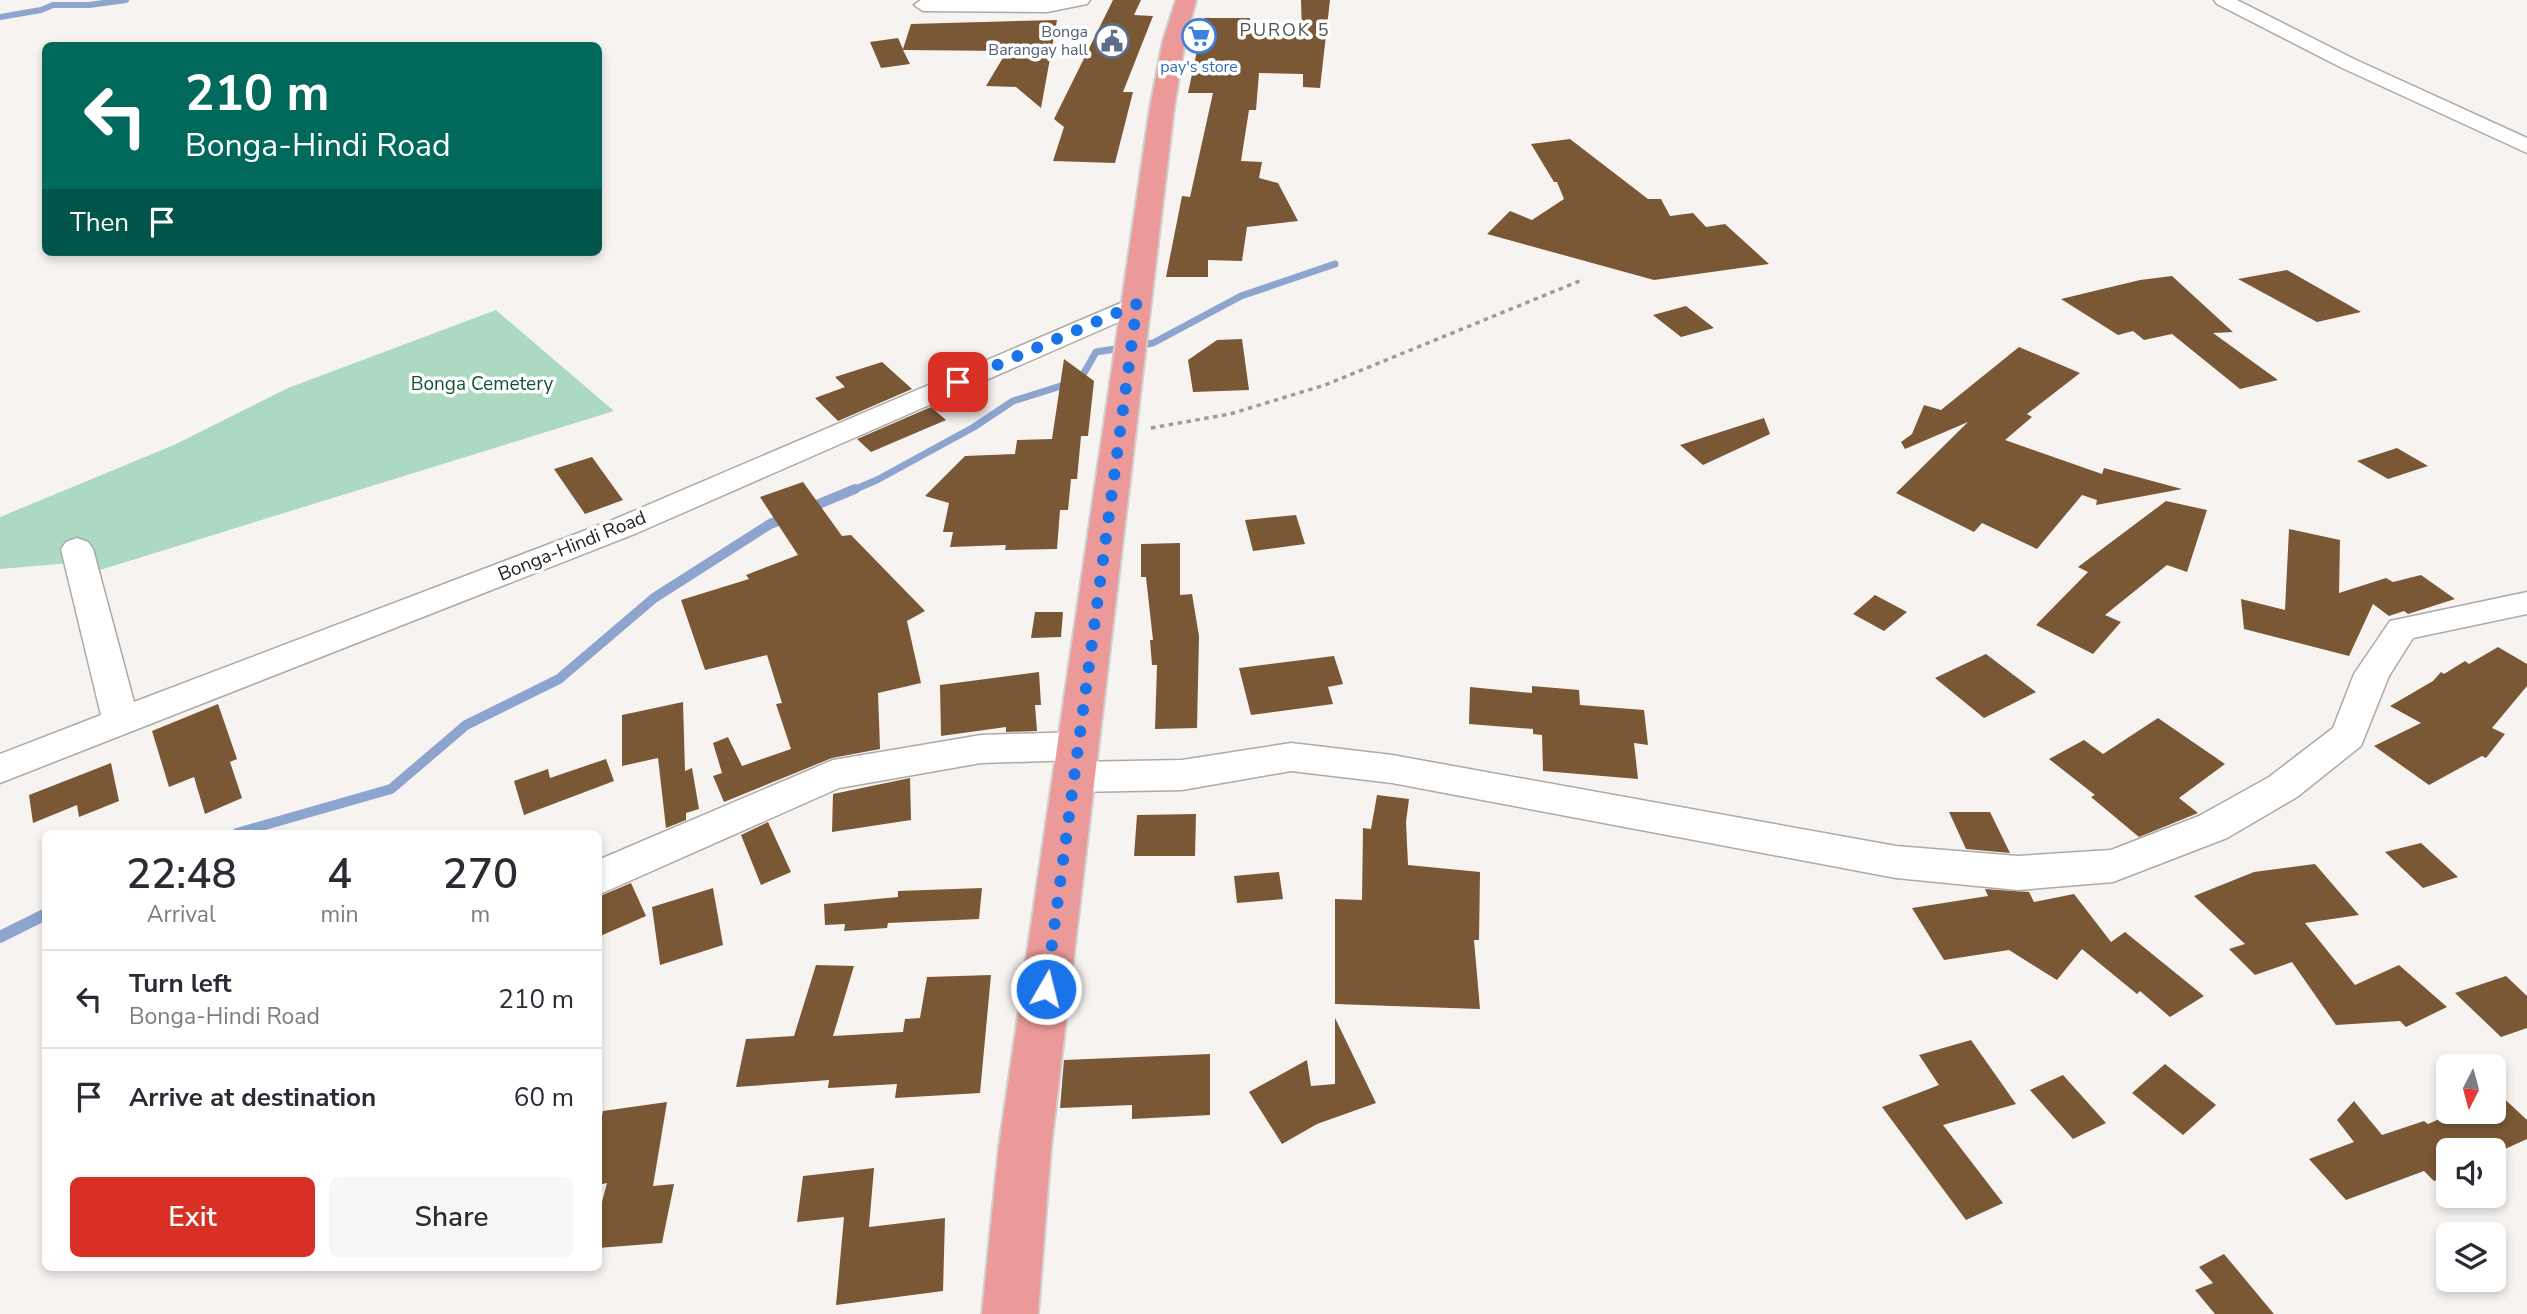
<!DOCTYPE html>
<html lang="en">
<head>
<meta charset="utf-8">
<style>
  body { margin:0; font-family:"Nunito Sans",sans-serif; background:#f7f7f7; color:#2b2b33; height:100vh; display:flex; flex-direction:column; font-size:26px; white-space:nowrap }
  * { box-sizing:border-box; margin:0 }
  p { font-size:23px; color:#7c7c81 }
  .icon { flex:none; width:38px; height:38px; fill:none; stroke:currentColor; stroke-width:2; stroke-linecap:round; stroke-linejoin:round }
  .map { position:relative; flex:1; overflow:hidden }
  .details { position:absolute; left:42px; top:830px; width:560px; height:441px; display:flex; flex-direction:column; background:#fff; border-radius:10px; box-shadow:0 4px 10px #0003 }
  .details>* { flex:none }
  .guide { position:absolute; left:42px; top:42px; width:560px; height:214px; border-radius:10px; box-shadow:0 4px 10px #0003; background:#00695c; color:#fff; overflow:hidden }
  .needle { width:46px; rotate:186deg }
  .tools { position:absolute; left:2436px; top:1054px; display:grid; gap:14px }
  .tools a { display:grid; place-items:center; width:70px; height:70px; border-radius:10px; background:#fff; box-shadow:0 4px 10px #0003; font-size:35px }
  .pin { position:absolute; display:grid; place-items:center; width:60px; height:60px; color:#fff; margin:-30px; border-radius:14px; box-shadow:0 4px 10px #0006 }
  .me { position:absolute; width:77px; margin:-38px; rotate:8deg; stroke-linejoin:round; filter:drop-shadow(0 0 5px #0008) }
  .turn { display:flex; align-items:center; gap:24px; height:147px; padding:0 28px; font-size:32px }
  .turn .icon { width:91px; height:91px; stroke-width:2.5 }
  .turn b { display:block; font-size:49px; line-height:60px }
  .then { display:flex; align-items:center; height:66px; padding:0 28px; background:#0003; gap:14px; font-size:26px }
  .eta { display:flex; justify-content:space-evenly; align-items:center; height:119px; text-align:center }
  .eta b { font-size:42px; font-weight:600; line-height:49px }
  .button { display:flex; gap:14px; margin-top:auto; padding:14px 28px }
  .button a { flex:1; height:80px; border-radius:10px; background:#d93025; color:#fff; font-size:28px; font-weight:600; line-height:80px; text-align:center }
  .button a+a { background:#f7f7f7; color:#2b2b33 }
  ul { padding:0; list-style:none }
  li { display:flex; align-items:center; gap:21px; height:98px; padding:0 28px; border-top:2px solid #e1e1e2 }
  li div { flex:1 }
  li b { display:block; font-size:26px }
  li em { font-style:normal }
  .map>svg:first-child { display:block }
</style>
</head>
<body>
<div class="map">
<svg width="2527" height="1314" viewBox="0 0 2527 1314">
  <rect width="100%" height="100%" fill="#f7f3f1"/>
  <!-- green -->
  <path fill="#abd9c1" d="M496 310 614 411 74 578 70 563 0 569V517L174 445 288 388Z"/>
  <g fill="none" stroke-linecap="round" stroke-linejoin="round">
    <!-- stream-far3 -->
    <path stroke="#8ca4ce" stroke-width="6" d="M0 17 41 10 53 5H89L126 0"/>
    <!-- stream-far2 -->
    <path stroke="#8ca4ce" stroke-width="7" d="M851 491 877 480 974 427 1013 401 1080 380 1096 352 1153 343 1241 296 1335 264"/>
    <!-- stream-far1 -->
    <g stroke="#8ca4ce" stroke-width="10">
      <path d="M809 508 855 489"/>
      <path d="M237 833 391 789 466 725 559 679 654 598 770 524 788 517"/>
    </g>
    <!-- stream -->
    <path stroke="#8ca4ce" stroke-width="12" d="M0 937 46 914"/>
  </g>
  <!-- building -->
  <g fill="#7a5835">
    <path d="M1113 0H1141L1134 15 1153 16 1123 92H1133L1115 163 1053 161 1064 127 1054 119Z"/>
    <path d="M1301 0H1330L1320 88 1303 87V74L1259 73 1256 110H1249L1241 161 1262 162 1259 178 1278 183 1298 221 1247 227 1242 261 1208 260V277H1166L1182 196 1190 197 1213 93H1188L1204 18H1250L1249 32 1302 33Z"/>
    <path d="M1057 20 1041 108 1016 87 986 86 1007 51 903 50 910 64 881 68 870 42 898 38 903 49 911 24Z"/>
    <path d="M1570 139 1648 199H1661L1670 216 1693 213 1706 227 1725 224 1769 264 1654 280 1487 234 1510 211 1532 220 1564 199 1557 182H1554L1531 144Z"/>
    <path d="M2287 270 2361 312 2317 322 2238 279Z"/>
    <path d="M2172 276 2233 332 2213 333 2278 380 2240 389 2172 334 2144 340 2133 331 2118 335 2061 299 2140 280Z"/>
    <path d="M1686 306 1714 328 1681 337 1653 315Z"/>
    <path d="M1242 339 1249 390 1193 392 1188 360 1217 340Z"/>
    <path d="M2019 347 2080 373 2027 414 2032 417 2005 440 2102 474 2104 468 2182 489 2096 505 2097 500 2082 495 2037 549 1982 523 1974 532 1896 493 1968 422 1905 449 1901 442 1912 434 1924 405 1941 410Z"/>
    <path d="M1064 359 1094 381 1088 436H1081L1077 479H1071L1068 510H1060L1057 549 1005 550 1006 545 950 547 953 532H943L949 503 925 496 965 456 1015 454 1017 440 1052 439Z"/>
    <path d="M882 362 912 389 838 421 815 398 845 387 835 377Z"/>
    <path d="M931 407 946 420 871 452 857 439Z"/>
    <path d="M1764 418 1770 434 1703 465 1680 445Z"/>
    <path d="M2397 448 2428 466 2388 479 2357 461Z"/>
    <path d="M592 457 623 500 585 514 554 469Z"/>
    <path d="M803 482 842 536 851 535 925 611 907 621 921 683 878 693 880 749 832 758 724 802 713 776 722 773 713 743 728 737 742 766 791 749 776 704 782 703 767 655 705 670 681 600 749 579 746 575 798 555 760 497Z"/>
    <path d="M2166 501 2207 510 2187 572 2167 565 2105 615 2121 622 2093 654 2036 625 2088 572 2078 567Z"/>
    <path d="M1296 515 1305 544 1253 551 1245 520Z"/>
    <path d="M2289 529 2340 540 2339 593 2386 578 2393 582 2421 575 2455 599 2408 614 2404 611 2389 616 2373 604 2349 656 2244 629 2241 599 2285 610Z"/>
    <path d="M1180 543V595L1192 594 1199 636 1197 728 1155 729 1157 665H1152L1150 640H1153L1146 577H1141V544Z"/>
    <path d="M1875 595 1907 612 1884 631 1853 614Z"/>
    <path d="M1035 612H1063L1061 637 1031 638Z"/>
    <path d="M2498 647 2527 664V686L2492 728 2505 734 2486 758 2482 756 2429 785 2374 746 2421 723 2390 706 2433 681 2441 672 2444 674 2465 661 2469 664Z"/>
    <path d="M1986 654 2036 692 1984 718 1935 678Z"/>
    <path d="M1334 656 1343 684 1328 687 1333 704 1251 715 1239 668Z"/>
    <path d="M1039 672 1041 705H1035L1037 731 1006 732V727L941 736 940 685Z"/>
    <path d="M1532 686 1579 690 1580 705 1644 710 1648 745 1634 743 1638 779 1543 771 1542 735 1533 734V729L1469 724 1470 687 1532 693Z"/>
    <path d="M683 702 685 771 692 768 699 809 686 813V820L666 828 658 758 622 766V715Z"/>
    <path d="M218 704 237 759 230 762 242 798 205 814 194 777 169 787 152 731Z"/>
    <path d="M2158 718 2225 764 2179 798 2198 813 2139 837 2091 797 2095 795 2049 759 2084 740 2103 754Z"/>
    <path d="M606 759 614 781 524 815 514 781 548 769 550 778Z"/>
    <path d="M111 763 119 801 79 817 77 805 33 823 29 795Z"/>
    <path d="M910 778 911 820 832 832 833 794Z"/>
    <path d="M1377 795 1409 799 1406 822 1408 865 1480 872 1479 940H1474L1480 1009 1335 1004V899L1362 900 1363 828 1371 829Z"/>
    <path d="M1949 812H1990L2010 853 1966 849Z"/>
    <path d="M1196 814 1195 856H1134L1137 815Z"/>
    <path d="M768 822 791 872 761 885 741 835Z"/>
    <path d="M2421 843 2458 877 2423 888 2385 852Z"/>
    <path d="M2315 864 2359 915 2305 923 2355 985 2399 965 2447 1007 2406 1027 2400 1021 2336 1025 2292 962 2255 975 2229 949 2245 944 2194 896 2254 872Z"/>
    <path d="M1279 872 1283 899 1237 903 1234 876Z"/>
    <path d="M631 883 646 916 598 937V897Z"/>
    <path d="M713 888 723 945 660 965 652 907Z"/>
    <path d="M982 888 979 919 888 923 887 928 844 931 845 924 825 925 824 904 898 897V891Z"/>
    <path d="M1985 889 2029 892 2034 902 2074 894 2111 942 2125 932 2204 996 2170 1017 2140 991 2137 994 2082 949 2057 980 2009 950 1944 960 1912 908 1988 896Z"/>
    <path d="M816 965 854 966 833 1036 903 1032 905 1019 920 1018 927 977 991 975 980 1093 895 1098 897 1084 828 1088 829 1080 736 1087 746 1039 794 1036Z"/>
    <path d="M2506 976 2527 996V1028L2501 1037 2455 993Z"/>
    <path d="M1335 1018 1376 1103 1317 1124 1282 1144 1249 1092 1307 1060 1311 1086 1335 1084Z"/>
    <path d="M1971 1040 2016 1104 1943 1125 2003 1203 1966 1220 1882 1107 1939 1085 1919 1055Z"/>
    <path d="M1210 1054V1115L1132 1119V1105L1060 1108 1064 1060Z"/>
    <path d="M2165 1064 2216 1105 2183 1135 2132 1093Z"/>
    <path d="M2063 1075 2106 1123 2073 1139 2030 1090Z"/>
    <path d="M2494 1089 2527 1120V1139L2494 1154V1150H2448V1174L2434 1181 2424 1171 2346 1200 2309 1159 2354 1142 2337 1120 2354 1101 2382 1135 2424 1121 2428 1124 2458 1111H2494Z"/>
    <path d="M667 1102 653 1186 674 1184 662 1243 598 1248V1217L607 1183 598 1185V1135L603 1111Z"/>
    <path d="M874 1168 869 1227 945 1218 943 1291 836 1305 844 1217 797 1222 803 1176Z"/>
    <path d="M2224 1254 2274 1314H2215L2195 1290 2213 1283 2199 1267Z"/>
  </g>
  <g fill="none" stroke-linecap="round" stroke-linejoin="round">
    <!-- minor casing -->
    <g stroke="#ada9a7" stroke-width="3">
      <g id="minor">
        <path d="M921 0H1090L1087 4 1047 12 923 11 914 5Z"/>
        <path d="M2214 0H2237L2354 59 2527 138V153L2340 67 2217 4Z"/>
        <path d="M1137 296 1146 298 1150 304 1146 310 637 533 0 783V754L101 715 61 549 66 542 77 538 88 542 93 549 134 702 615 519Z"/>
        <path d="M2527 592V614L2413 638 2389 676 2361 746 2297 797 2227 838 2113 882 2018 890 1896 878 1392 783 1291 771 1182 790 1074 792 1061 787 1055 777 1061 767 1074 762 1182 760 1291 743 1392 755 1896 846 2018 856 2111 850 2199 816 2269 777 2333 728 2354 674 2390 621Z"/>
        <path d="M1077 732 1090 736 1096 746 1090 756 1077 760 981 763 839 788 598 895V860L833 760 981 735Z"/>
      </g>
    </g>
    <!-- major casing -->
    <g stroke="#cfcfce" stroke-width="4">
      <path id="major" d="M1176 0H1196L1185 41 1174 108 1051 1147 1038 1314H982L999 1147 1150 108 1163 41Z"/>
    </g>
    <!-- path -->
    <path stroke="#9e9b9a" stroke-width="3.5" stroke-dasharray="4.5 4.5" stroke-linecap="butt" d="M1151 428 1230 414 1325 385 1582 280"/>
    <!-- minor -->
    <use href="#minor" fill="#fff" fill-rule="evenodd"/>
    <!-- major -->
    <use href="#major" fill="#ec9a99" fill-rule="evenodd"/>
  </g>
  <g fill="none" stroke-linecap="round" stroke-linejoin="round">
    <!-- route -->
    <path stroke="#1a73e8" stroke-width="12" stroke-dasharray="0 21.6" d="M958 382 1137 304 1046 989"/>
  </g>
  <!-- icons -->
  <defs>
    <g id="supermarket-ring" transform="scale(1.75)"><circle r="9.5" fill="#fff" stroke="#3f7fe0" stroke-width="1.5"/><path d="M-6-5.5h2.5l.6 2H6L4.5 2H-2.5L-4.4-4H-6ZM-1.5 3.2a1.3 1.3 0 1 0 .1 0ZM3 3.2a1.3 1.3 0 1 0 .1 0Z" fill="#3f7fe0"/></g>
    <g id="civic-ring" transform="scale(1.75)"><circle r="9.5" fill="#fff" stroke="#5c6f8a" stroke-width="1.5"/><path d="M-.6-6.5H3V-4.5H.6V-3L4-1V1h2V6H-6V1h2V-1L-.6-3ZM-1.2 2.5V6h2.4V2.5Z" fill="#5c6f8a"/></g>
  </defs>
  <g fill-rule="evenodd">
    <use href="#supermarket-ring" x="1199" y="36"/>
    <use href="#civic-ring" x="1112" y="41"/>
  </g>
  <g text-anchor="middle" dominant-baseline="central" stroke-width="7" stroke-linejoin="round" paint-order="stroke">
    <!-- far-service labels -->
    <g font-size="16" fill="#4e5e75" stroke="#fff" text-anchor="end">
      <text x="1088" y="32">Bonga<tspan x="1088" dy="18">Barangay hall</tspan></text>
    </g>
    <!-- far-shop labels -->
    <g font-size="16" fill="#366cbe" stroke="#fff">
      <text x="1199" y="67">pay's store</text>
    </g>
    <!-- far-neighbourhood labels -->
    <g font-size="18" letter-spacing="2" fill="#555250" stroke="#fff">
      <text x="1285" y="30">PUROK 5</text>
    </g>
    <!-- park labels -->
    <g font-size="19" fill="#115339" stroke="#fff">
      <text x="482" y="384">Bonga Cemetery</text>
    </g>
    <!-- street labels -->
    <g font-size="19" fill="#252322" stroke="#fff">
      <text transform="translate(572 546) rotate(-22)">Bonga-Hindi Road</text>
    </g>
  </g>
</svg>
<div class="tools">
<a><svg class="needle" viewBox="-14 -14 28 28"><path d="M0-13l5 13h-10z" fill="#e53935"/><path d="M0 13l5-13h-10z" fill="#7c7c81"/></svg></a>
<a><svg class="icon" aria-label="sound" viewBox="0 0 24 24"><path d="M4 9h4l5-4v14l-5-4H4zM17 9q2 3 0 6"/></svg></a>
<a><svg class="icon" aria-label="layers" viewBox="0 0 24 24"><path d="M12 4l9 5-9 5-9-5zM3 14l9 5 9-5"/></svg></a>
</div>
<div class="pin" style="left:958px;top:382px;background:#d93025"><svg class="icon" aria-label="arrive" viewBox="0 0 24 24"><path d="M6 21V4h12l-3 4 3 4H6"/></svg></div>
<svg class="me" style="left:1046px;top:989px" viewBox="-20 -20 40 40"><circle r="17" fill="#1a73e8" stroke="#fff" stroke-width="3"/><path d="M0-11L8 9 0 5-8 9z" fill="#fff"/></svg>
<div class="guide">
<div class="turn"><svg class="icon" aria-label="left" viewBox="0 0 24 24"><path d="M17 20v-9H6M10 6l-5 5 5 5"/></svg><div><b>210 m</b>Bonga-Hindi Road</div></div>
<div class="then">Then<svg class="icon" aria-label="arrive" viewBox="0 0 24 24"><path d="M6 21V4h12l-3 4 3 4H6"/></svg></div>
</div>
<section class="details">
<div class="eta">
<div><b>22:48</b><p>Arrival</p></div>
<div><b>4</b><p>min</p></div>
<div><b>270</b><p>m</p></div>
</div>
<ul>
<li><svg class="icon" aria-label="left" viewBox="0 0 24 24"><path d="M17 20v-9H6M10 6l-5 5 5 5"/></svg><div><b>Turn left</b><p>Bonga-Hindi Road</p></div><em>210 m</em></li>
<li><svg class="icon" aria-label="arrive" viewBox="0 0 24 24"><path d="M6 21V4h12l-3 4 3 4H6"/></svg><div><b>Arrive at destination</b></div><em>60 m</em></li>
</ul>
<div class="button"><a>Exit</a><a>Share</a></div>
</section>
</div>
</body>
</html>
